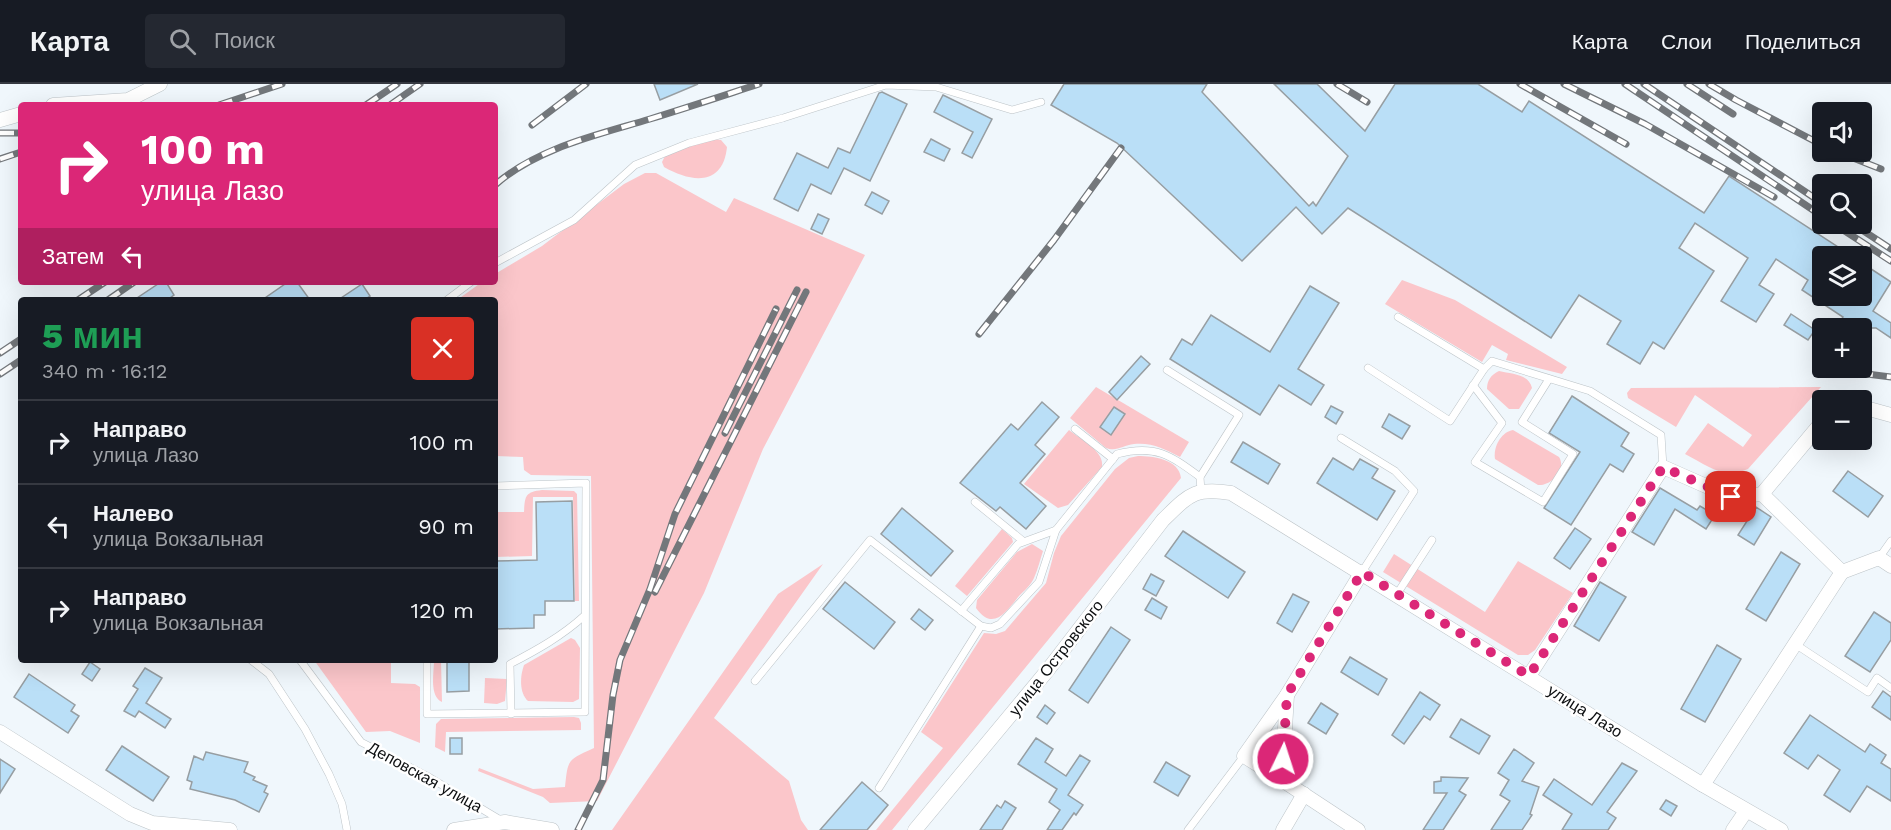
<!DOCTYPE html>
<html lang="ru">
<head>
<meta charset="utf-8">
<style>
  body { margin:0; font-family:"Work Sans",sans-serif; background:#242831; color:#f1f3f6; height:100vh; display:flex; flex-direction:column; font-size:22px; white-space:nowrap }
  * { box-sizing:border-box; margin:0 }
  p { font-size:20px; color:#9ea1a6 }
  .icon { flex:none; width:33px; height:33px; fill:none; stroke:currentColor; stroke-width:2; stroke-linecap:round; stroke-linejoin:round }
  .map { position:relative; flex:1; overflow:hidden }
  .side { position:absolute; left:18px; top:213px; width:480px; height:366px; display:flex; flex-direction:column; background:#171b24; border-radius:6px; box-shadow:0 6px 24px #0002 }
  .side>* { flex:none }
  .guide { position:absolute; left:18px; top:18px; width:480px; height:183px; border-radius:6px; box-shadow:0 6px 24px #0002; background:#db2777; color:#fff; overflow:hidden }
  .fabs { position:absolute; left:1812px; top:18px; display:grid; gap:12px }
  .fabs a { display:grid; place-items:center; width:60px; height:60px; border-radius:6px; background:#171b24; box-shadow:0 6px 24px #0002; font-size:30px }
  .pin { position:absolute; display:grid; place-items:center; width:51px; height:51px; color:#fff; margin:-26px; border-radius:12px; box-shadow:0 3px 9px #0006 }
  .me { position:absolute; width:66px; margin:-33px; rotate:4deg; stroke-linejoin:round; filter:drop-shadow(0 0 4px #0008) }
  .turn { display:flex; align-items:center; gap:21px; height:126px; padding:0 24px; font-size:27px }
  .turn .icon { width:78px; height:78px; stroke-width:2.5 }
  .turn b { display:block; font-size:42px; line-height:51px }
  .then { display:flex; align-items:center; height:57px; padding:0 24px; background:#0003; gap:12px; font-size:22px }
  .round { display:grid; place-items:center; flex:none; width:63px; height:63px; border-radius:6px; background:#242831 }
  .summary { display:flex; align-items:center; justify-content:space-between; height:102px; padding:0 24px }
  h1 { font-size:36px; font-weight:800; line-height:45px; color:#1e9e55 }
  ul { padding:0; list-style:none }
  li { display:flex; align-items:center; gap:18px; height:84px; padding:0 24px; border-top:2px solid #363941 }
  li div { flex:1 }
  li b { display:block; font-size:22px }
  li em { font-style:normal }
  header { display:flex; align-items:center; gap:36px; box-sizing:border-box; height:84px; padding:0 30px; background:#171b24; border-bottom:2px solid #363941 }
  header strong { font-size:28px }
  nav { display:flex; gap:33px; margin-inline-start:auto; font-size:21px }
  .search { width:420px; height:54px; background:#242831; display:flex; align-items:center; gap:15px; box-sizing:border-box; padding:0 21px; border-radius:6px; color:#9ea1a6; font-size:22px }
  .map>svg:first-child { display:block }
</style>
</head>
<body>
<header>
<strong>Карта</strong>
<div class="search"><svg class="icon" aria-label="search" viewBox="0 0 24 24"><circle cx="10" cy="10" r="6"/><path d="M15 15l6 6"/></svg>Поиск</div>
<nav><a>Карта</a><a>Слои</a><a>Поделиться</a></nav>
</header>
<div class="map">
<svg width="1891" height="746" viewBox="0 0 1891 746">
  <rect width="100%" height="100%" fill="#f0f7fc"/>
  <!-- green -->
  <g fill="#fbc6ca">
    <path d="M713 55 721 56 727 63C723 102 692 99 664 83L662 78 665 72 684 63Z"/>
    <path d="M645 89H656L726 128 734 114 865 171 763 365 704 509 597 717 550 719 543 713 478 687 479 684 533 705 565 703C568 674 568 676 594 664L591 392 531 391 524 386 523 373 495 372V216H457L482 198H495V190L542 162 624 100Z"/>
    <path d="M1402 196 1455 216 1567 283 1562 290 1506 276 1508 270 1492 261 1482 278 1385 220Z"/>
    <path d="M1499 287C1512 290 1529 290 1532 304L1519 325H1509L1487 305C1487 296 1491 291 1499 287Z"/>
    <path d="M1096 303 1189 358 1180 373C1165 365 1151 358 1134 360 1123 361 1117 368 1106 364L1070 334Z"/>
    <path d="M1821 303 1748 385C1722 396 1709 382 1685 370L1708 339 1743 363 1752 351 1695 311 1676 343 1628 314 1627 309 1631 304Z"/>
    <path d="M1069 346C1080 355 1105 367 1102 383L1068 421 1058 424 1024 400Z"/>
    <path d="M1513 346 1559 373C1567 386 1551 402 1538 401L1495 375C1493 363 1501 348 1513 346Z"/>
    <path d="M1138 372C1153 372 1179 375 1181 394L892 746H876L943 664 921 648 984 549 996 550 1005 547 1046 499 1054 469 1061 452 1115 385 1129 374Z"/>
    <path d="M542 406 574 407 577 410 579 517H575L573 413H533L532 472 495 473V428H524C525 412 525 408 542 406Z"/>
    <path d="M1002 445 1012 454 1013 458 967 512 955 502Z"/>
    <path d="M1032 460 1043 467C1040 476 1038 485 1034 494 1031 501 1024 507 1019 512 1006 528 993 548 976 524L977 516 1017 468Z"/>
    <path d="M1394 470 1485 528 1518 477 1573 509 1535 566 1528 571H1518L1383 488Z"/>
    <path d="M823 480 714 634 789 697 801 736 808 746H612L778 510Z"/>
    <path d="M571 554 575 556 580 564 579 615 573 618 528 617C519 609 520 592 524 581Z"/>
    <path d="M314 576H391V599L415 600 420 603V659L390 647 366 648Z"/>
    <path d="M434 576H441L442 618C429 612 434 589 434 576Z"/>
    <path d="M485 594 507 595 505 617 497 620 484 619Z"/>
    <path d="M574 633 579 634 581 639V646L446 648 445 668 435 663 436 640 441 635Z"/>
  </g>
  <!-- building -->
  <g fill="#badff7" stroke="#979ea2" stroke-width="1.5">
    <path d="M654 0H698L660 16Z"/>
    <path d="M1064 0H1207L1202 8 1309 122 1313 118 1316 122 1348 72 1274 0H1317L1365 47 1395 0H1478L1522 28 1529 17 1704 129 1729 92 1852 172H1822V212H1862V179L1891 198 1873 227 1891 239V254L1876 244H1836L1843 233 1802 206 1808 196 1776 175 1759 201 1774 210 1756 238 1721 217 1748 174 1695 139 1679 164 1714 187 1664 265 1653 258 1640 280 1607 260 1621 237 1579 211 1551 254 1348 124 1322 150 1296 123 1242 177 1117 59 1051 21Z"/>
    <path d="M882 8 907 20 870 97 844 84 831 110 811 100 798 127 774 115 797 69 828 84 838 64 850 69 879 9Z"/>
    <path d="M943 11 992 35 972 74 962 69 973 48 934 28Z"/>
    <path d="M931 55 950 65 944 77 924 68Z"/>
    <path d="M872 108 889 117 882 130 865 121Z"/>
    <path d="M818 130 829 135 822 150 811 145Z"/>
    <path d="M161 198H166L174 211 167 216H134Z"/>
    <path d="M288 198H297L310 216H262Z"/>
    <path d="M362 200 370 212 364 216H338Z"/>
    <path d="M1310 202 1339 219 1298 285 1324 301 1311 321 1279 301 1260 331 1170 275 1182 255 1192 261 1211 231 1270 268Z"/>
    <path d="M1791 230 1815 246 1808 256 1784 241Z"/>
    <path d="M1141 272 1150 280 1117 316 1109 308Z"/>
    <path d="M1572 312 1629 349 1621 362 1634 370 1623 388 1610 380 1571 441 1544 424 1580 368 1549 349Z"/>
    <path d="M1042 318 1059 333 1035 361 1045 370 1020 399 1046 422 1026 445 1000 423 996 427 960 399 1011 340 1018 346Z"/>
    <path d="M1331 322 1343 328 1336 340 1325 333Z"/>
    <path d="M1114 323 1125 330 1111 351 1100 343Z"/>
    <path d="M1389 330 1410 342 1402 355 1382 343Z"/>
    <path d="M1243 358 1280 380 1268 400 1231 378Z"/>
    <path d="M1333 374 1353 386 1360 375 1378 385 1372 394 1395 407 1377 436 1317 399Z"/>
    <path d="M1848 387 1883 412 1868 433 1833 407Z"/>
    <path d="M1660 404 1697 426 1700 422 1715 431 1706 445 1675 425 1654 461 1632 448Z"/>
    <path d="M572 417 574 517H545V531H534V544L495 545V477L537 476 536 418Z"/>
    <path d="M1756 423 1771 433 1754 461 1738 451Z"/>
    <path d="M902 424 953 467 931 492 881 450Z"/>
    <path d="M1575 444 1591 455 1570 485 1554 474Z"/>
    <path d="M1183 447 1245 488 1228 514 1165 472Z"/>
    <path d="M1781 468 1800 480 1766 537 1746 525Z"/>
    <path d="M1151 490 1164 497 1156 512 1143 505Z"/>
    <path d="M845 498 895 538 874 565 823 525Z"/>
    <path d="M1600 498 1626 513 1599 557 1574 542Z"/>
    <path d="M1293 510 1309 518 1292 548 1277 539Z"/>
    <path d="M1152 514 1167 523 1161 535 1145 526Z"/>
    <path d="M919 525 933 536 925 546 911 535Z"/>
    <path d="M1874 528 1891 539V556L1870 588 1845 572Z"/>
    <path d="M1111 543 1130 556 1088 619 1069 606Z"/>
    <path d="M1717 561 1741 575 1705 638 1681 625Z"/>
    <path d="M1350 573 1387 595 1378 611 1341 588Z"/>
    <path d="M447 576H469V607L447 608Z"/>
    <path d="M90 578 100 585 92 597 82 590Z"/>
    <path d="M145 584 162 594 146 619 171 635 165 644 139 627 135 633 124 627 138 605 133 602Z"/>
    <path d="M29 590 75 621 71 627 79 632 68 649 14 613Z"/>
    <path d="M1883 607 1891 613V636L1872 623Z"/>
    <path d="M1420 608 1440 621 1430 636 1424 632 1404 660 1392 651Z"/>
    <path d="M1321 619 1338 630 1326 650 1308 639Z"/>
    <path d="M1045 621 1055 629 1047 640 1037 633Z"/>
    <path d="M1810 631 1865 668 1870 660 1886 671 1881 679 1891 685V717L1867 702 1850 728 1824 711 1840 686 1818 671 1808 685 1784 669Z"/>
    <path d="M1461 635 1490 652 1479 670 1450 653Z"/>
    <rect x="450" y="654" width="12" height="16"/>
    <path d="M1036 654 1053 665 1045 678 1066 692 1080 671 1090 677 1068 711 1083 721 1076 731 1074 729 1062 746H1047L1060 726 1049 718 1057 705 1018 680Z"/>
    <path d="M122 662 169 693 153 717 106 686Z"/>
    <path d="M1514 665 1534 679 1522 697 1539 703 1530 730 1532 731 1522 746H1491L1510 717 1500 711 1509 696 1498 689Z"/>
    <path d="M206 668 248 678 244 688 255 693 253 696 267 702 264 708 268 710 259 728 235 716 190 705 192 698 187 696 194 672 203 676Z"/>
    <path d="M0 675 15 685 0 709Z"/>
    <path d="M1166 678 1190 692 1178 712 1154 698Z"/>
    <path d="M1622 679 1637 687 1607 728 1616 734 1608 746H1562L1572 730 1543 711 1554 695 1592 721Z"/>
    <path d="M1441 693 1468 694 1459 707 1466 711 1443 746H1423L1447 709H1434V698L1441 697Z"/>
    <path d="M862 698 888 721 867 746H820Z"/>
    <path d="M1666 716 1677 722 1671 732 1660 725Z"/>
    <path d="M1005 717 1016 724 1002 746H980L997 721 1001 724Z"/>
  </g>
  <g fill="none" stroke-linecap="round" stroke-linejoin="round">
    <!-- service casing -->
    <g stroke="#bdc4c8" stroke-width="8">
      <g id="service">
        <path d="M495 179 574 136 635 81 689 59 783 34 886 1 936 3 1012 26 1041 18"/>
        <path d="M447 216 471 198"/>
        <path d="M1398 233 1484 285 1492 277 1590 307 1661 351 1663 383"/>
        <path d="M1368 284 1450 337 1484 285"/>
        <path d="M1167 286 1239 331 1200 393 1201 407"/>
        <path d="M1473 301 1502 339 1475 378 1543 418 1573 370 1522 338 1549 295"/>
        <path d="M1075 345 1113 375"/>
        <path d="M1341 354 1395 387 1414 407 1362 488"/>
        <path d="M975 418 1023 457"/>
        <path d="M1879 474 1891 457"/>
        <path d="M1397 510 1432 456"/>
        <path d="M961 527 1018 460 1056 446"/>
        <path d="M1795 560 1868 608 1877 594 1891 604"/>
        <path d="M251 576 269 590 305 645 329 690 342 720 347 746"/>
        <path d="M300 576 361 658 427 692 502 737"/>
        <path d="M427 576V630L585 628 586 399 495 402"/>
        <path d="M755 597 870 456 981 542 991 544 1000 540 1039 498 1056 446 1117 370C1155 360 1170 371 1200 393"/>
        <path d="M511 630 510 580C537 566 562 552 584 532"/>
        <path d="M879 704 981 542"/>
        <path d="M1188 746 1244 672"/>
      </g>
    </g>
    <!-- minor casing -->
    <g stroke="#bdc4c8" stroke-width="15">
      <g id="minor">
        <path d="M53 21 128 16 160 0"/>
        <path d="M0 36 21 30"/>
        <path d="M1862 323 1891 331"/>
        <path d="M1762 410 1842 488 1879 474 1891 482"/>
        <path d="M1529 592 1663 383 1731 413 1762 410 1822 338"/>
        <path d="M1287 611 1282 696 1358 746"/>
        <path d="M0 648 130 730 152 739 230 746"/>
        <path d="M1282 696 1244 672 1287 611 1362 488"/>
        <path d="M1703 701 1842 488"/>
        <path d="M454 746 505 738 552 746"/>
        <path d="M915 746 1047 587 1163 436C1189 411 1194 403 1231 409L1703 701 1781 746"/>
        <path d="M1283 746 1304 710"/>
        <path d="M1733 746 1746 727"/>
      </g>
    </g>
    <!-- service -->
    <use href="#service" stroke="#fff" stroke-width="7"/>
    <!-- minor -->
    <use href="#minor" stroke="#fff" stroke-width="14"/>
    <!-- rail casing -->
    <g stroke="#73777b" stroke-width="7">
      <g id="rail">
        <path d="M1337 0 1367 18"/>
        <path d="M1520 0 1626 60"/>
        <path d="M1564 0 1645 40 1774 113"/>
        <path d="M1625 0 1822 132"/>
        <path d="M1644 0 1822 119"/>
        <path d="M1687 0 1733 30"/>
        <path d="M1709 0 1736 16 1822 61"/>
        <path d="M219 21 282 0"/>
        <path d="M366 21 397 0"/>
        <path d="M390 21 420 0"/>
        <path d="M532 41 586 0"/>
        <path d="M0 49H21"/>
        <path d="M1838 68 1881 85"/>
        <path d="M0 75 21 68"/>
        <path d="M495 101C537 64 597 51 650 35 686 24 722 12 759 0"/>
        <path d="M1834 140 1891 177"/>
        <path d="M1853 140 1891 165"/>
        <path d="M78 216 105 198"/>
        <path d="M108 216 134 198"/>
        <path d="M979 250 1054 156 1121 64"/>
        <path d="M0 269 21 255"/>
        <path d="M1859 289 1891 293"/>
        <path d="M0 290 21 276"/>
        <path d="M725 349 797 206"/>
        <path d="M655 508 806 208"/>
        <path d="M578 746 603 696 613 611 620 576 650 505 675 430 776 225"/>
      </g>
    </g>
    <!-- rail -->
    <use href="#rail" stroke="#fff" stroke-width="4.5" stroke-dasharray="14" stroke-linecap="butt"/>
  </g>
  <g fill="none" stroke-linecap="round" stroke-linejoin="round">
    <!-- route -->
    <path stroke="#db2777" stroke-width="10" stroke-dasharray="0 18" d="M1283 675 1287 611 1362 488 1529 592 1663 383 1731 413"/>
  </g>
  <g text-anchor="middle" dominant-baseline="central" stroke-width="5" stroke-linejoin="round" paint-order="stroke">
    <!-- street labels -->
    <g font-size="16" fill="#0c0e10" stroke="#fff">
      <text transform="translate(1056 574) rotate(-52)">улица Островского</text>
      <text transform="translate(1585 627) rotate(32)">улица Лазо</text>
      <text transform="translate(425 693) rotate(29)">Деповская улица</text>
    </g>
  </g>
</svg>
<div class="fabs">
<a><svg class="icon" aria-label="sound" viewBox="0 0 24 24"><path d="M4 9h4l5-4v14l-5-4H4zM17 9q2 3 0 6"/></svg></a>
<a><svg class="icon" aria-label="search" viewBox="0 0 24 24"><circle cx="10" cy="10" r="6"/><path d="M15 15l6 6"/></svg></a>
<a><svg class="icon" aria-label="layers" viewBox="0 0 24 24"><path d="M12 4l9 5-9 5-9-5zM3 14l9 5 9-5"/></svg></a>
<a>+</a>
<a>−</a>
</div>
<div class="pin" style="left:1731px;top:413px;background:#d93025"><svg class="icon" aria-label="arrive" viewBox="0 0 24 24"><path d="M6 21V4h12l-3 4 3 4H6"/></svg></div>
<svg class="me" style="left:1283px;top:675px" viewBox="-20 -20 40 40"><circle r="17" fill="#db2777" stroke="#fff" stroke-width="3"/><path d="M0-11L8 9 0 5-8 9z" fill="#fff"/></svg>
<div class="guide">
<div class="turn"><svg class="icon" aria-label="right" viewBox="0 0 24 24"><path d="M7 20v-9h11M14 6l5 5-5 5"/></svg><div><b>100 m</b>улица Лазо</div></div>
<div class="then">Затем<svg class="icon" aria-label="left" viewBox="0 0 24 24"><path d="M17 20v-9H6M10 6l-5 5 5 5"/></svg></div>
</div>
<section class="side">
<div class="summary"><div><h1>5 мин</h1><p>340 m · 16:12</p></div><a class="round" style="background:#d93025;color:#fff"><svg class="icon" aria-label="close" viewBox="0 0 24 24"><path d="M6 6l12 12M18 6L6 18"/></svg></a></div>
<ul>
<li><svg class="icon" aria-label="right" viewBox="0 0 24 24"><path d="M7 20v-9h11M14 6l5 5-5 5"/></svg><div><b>Направо</b><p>улица Лазо</p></div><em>100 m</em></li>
<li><svg class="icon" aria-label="left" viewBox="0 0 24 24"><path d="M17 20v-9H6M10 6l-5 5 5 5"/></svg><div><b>Налево</b><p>улица Вокзальная</p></div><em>90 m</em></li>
<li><svg class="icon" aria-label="right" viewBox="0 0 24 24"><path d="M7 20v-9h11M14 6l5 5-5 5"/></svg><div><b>Направо</b><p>улица Вокзальная</p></div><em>120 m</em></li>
</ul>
</section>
</div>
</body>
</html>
